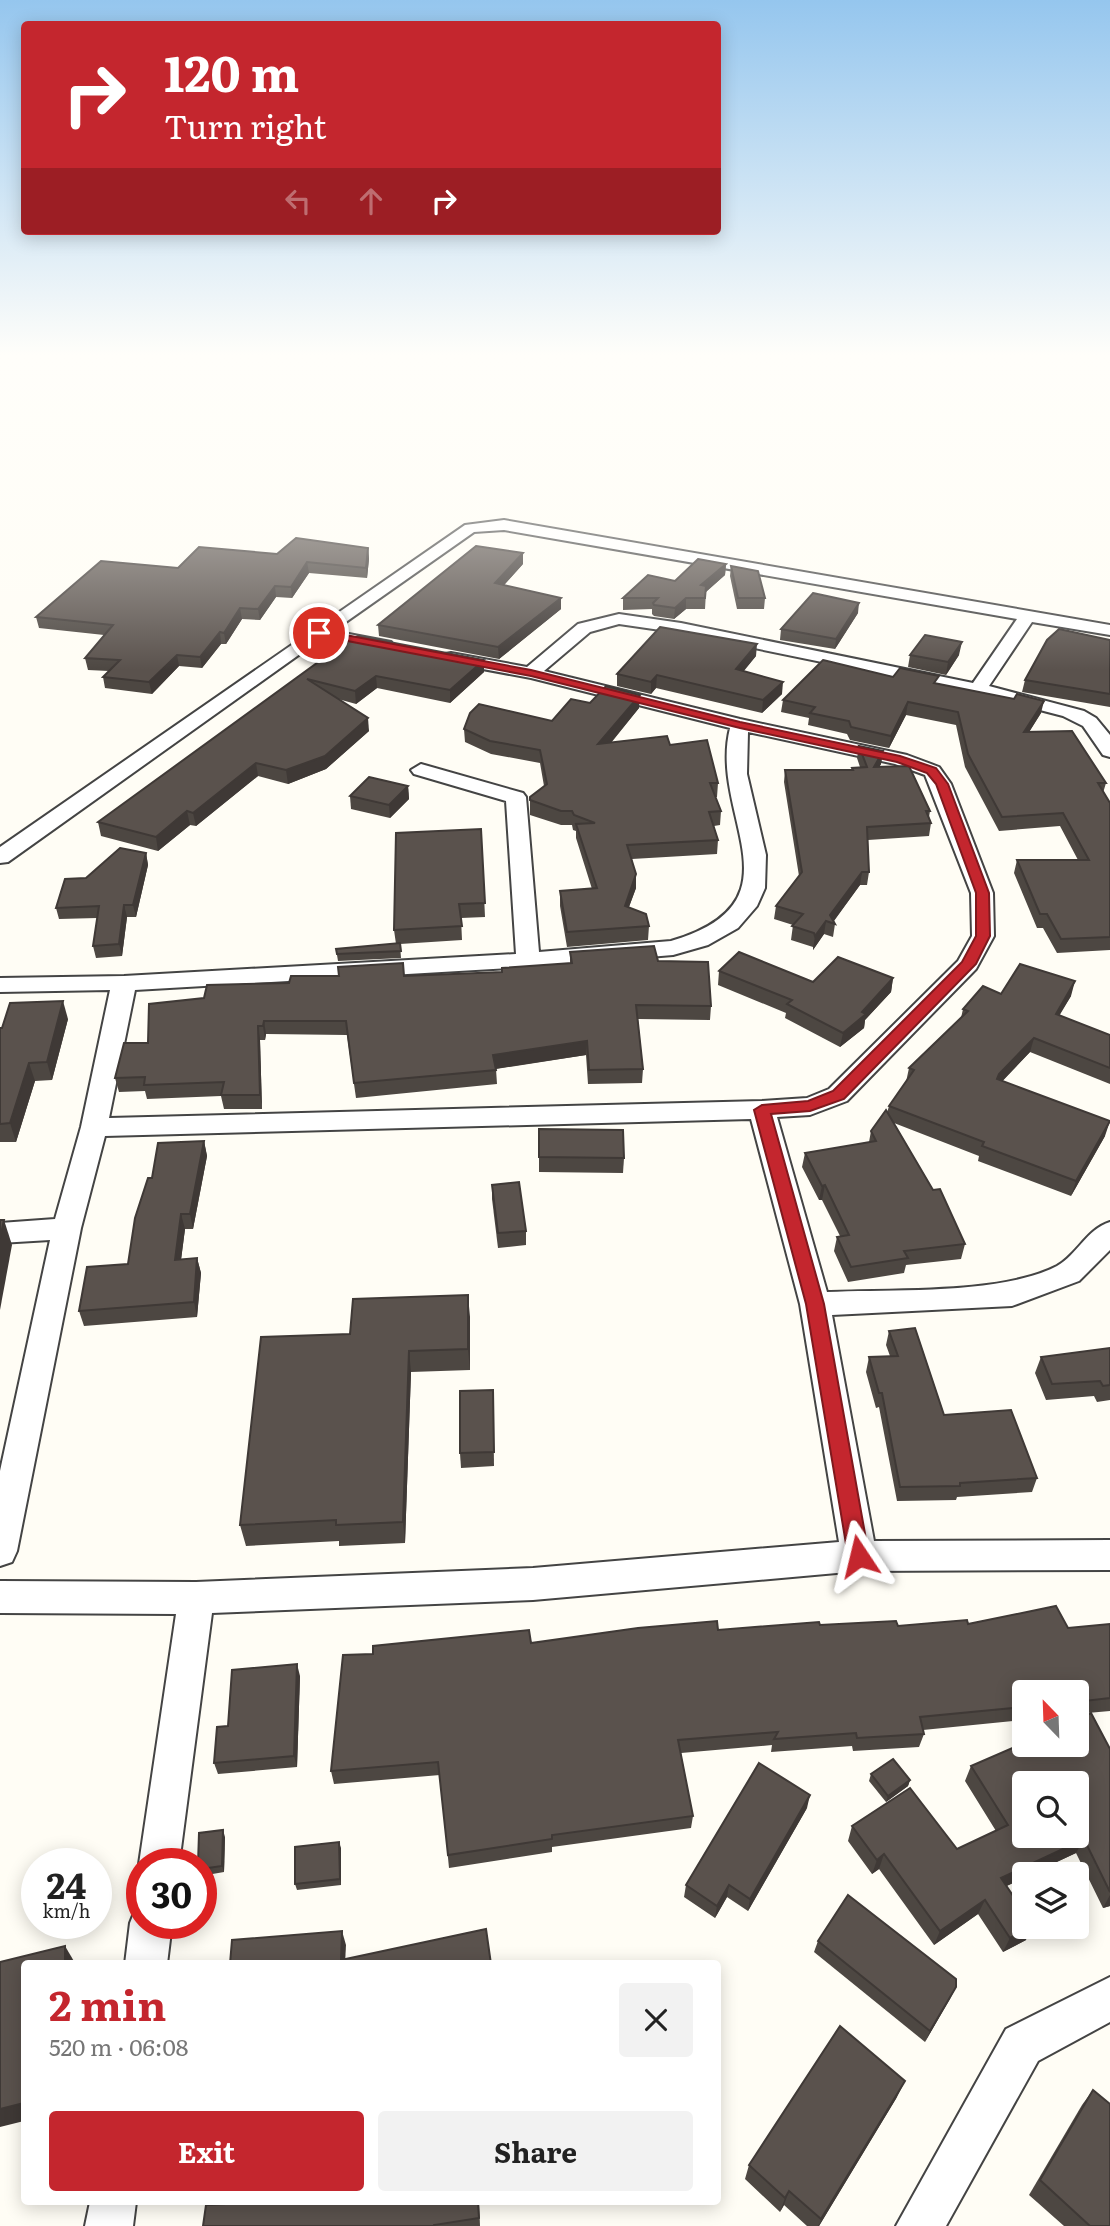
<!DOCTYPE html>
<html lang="en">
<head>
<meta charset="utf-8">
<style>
  body { margin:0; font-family:Literata,serif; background:#f2f2f2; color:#222; height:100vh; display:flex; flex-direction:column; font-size:26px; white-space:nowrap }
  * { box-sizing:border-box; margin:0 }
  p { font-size:23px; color:#767676 }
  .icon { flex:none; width:38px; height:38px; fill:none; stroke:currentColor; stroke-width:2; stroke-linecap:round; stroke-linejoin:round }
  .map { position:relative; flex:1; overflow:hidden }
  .side { position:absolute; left:21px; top:1960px; width:700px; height:245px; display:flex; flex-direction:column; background:#fff; border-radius:7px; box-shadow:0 4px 18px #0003 }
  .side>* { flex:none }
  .hud { position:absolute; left:21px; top:21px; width:700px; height:214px; border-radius:7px; box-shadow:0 4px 18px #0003; background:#c4262e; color:#fff; overflow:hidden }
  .needle { width:46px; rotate:337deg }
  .buttons { position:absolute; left:1012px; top:1680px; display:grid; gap:14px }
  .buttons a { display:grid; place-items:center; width:77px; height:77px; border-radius:7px; background:#fff; box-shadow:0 4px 18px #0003; font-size:35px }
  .speed { position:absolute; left:21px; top:1848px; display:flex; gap:14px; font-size:35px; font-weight:700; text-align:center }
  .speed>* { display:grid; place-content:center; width:91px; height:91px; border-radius:50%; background:#fff; box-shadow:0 4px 18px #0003; line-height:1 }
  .speed small { font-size:18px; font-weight:400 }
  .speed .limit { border:10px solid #d22; background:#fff; color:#111 }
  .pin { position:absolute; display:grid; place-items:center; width:60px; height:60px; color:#fff; margin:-30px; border:4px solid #fff; border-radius:50%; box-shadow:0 2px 7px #0007 }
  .me { position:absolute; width:77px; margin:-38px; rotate:350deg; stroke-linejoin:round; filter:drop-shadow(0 0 5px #0008) }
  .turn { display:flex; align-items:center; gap:24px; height:147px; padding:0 28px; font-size:32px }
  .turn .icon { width:91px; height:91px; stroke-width:2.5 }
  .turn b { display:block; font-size:49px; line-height:60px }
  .lanes { display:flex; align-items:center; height:66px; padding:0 28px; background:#0003; justify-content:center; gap:35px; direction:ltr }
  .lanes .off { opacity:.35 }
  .round { display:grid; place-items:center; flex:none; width:74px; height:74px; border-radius:7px; background:#f2f2f2 }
  .summary { display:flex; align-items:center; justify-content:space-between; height:119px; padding:0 28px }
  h1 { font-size:42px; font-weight:700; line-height:52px; color:#c4262e }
  .cta { display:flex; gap:14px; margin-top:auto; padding:14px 28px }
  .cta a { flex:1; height:80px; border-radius:7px; background:#c4262e; color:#fff; font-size:28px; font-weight:700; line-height:80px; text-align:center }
  .cta a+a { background:#f2f2f2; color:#222 }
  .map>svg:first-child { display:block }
</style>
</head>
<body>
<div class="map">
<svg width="1110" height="2226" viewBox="0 0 1110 2226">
  <rect width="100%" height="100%" fill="#fffdf5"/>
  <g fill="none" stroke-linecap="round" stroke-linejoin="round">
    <!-- minor casing -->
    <g stroke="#444" stroke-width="4">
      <g id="minor">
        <path d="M504 520 1110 625V635L1032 622 989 686 1084 711 1096 718 1110 735V757L1103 755 1083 726 1063 716 978 694 681 633 619 624 590 632 544 671 740 719 907 755 939 767 951 784 993 893 994 936 976 969 847 1101 810 1115 777 1117 827 1292C891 1289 1001 1295 1057 1266 1077 1255 1087 1229 1110 1222V1250L1079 1281 1012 1306 832 1315 874 1541 1110 1540V1570L859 1571 533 1600 212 1613 179 1864H142V1871L139 1864 176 1614 0 1613V1581L196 1582 533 1568 839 1542 800 1304 751 1119 105 1136 81 1228 17 1551 12 1562 0 1566V1471L50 1240 0 1243V1223L55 1219 81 1127 110 990 0 992V978L124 976 516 954 506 801 414 774 411 770 421 764 523 793 526 797 539 952 671 941C806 901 708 816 730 728L531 678 445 662 442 658 445 654 451 653 527 667 578 624 619 614 681 623 973 683 1017 619 504 530 474 532 333 631 391 642 394 646 391 650 385 651 321 639 8 862 0 863V847L465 525ZM748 732 895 764 925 775 971 893 972 936 958 961 829 1089 807 1098 762 1101 109 1118 135 990 528 967 673 955 708 945 738 928 757 906 765 888 766 855 747 774Z"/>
        <path d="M142 1906V1923H172L167 1964H125L130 1923 136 1908Z"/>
        <path d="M1110 1977V2022L1038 2061 946 2226H896L1006 2029Z"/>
        <path d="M90 2202H136L133 2226H85Z"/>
      </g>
    </g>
    <!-- minor -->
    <use href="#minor" fill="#fff" fill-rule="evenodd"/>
  </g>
  <!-- wall -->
  <g fill="#4d4742">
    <path d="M368 548 369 559 367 578 309 573 292 598 276 597 260 620 242 619 226 644H221L202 668 179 666 152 694 105 688 103 677 109 671 88 670 85 658 104 635 39 628 36 617 178 568 277 554Z"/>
    <path d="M523 564 504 585 561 598V609L499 659 379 636 378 625Z"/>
    <path d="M726 564 725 575 706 592 705 609H686L674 619 654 616 652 614V609L623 610V598Z"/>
    <path d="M731 566 765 598 764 609H737L730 576Z"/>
    <path d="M858 613 835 649 780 640 781 629Z"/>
    <path d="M350 639 484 660V672L450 703 377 688 356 704 338 699 369 731 326 769 288 784 258 776 196 826 190 825 158 851 101 836 98 822Z"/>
    <path d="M1110 640V707L1022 692 1025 680Z"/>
    <path d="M910 655H959L946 675 908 667Z"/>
    <path d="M756 656 743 671 782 694 762 713 656 688 651 694 617 686V674Z"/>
    <path d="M893 677 937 683 1041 713 1029 732 1106 783 1103 793 1110 803V950L1057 953 1043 928H1037L1014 873 1017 860H1078L1060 826 999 831 965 767 956 725 906 715 889 748 850 740 847 734 808 725 809 718 781 712 783 700Z"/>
    <path d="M590 703 639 708 611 743 670 745 718 783 717 797H715L721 811 720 825 714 826 718 840 717 854 632 859 636 888 629 907 649 926 648 940 567 947 560 906V891L592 889 576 838V831L573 830 572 825H561L530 815V797L544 786 540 763 491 754 465 742 464 729 552 721Z"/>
    <path d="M859 746 883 751 881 764 879 767 930 811 929 817 931 823 929 836 868 840 869 872 867 885H860L834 921 835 924 833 937 824 934 813 950V947L791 940 793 925 774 919 776 906 799 876 784 782 785 770H852V768L860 767 857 758Z"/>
    <path d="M408 786 409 799 390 818 351 809 350 796Z"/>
    <path d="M481 829 485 917 461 918 462 940 400 944 401 958 338 961 336 949 396 944 394 930Z"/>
    <path d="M146 853 148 865 136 917H127L122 956 96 958 93 946 97 918 59 919 56 908 86 878Z"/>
    <path d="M570 952 658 961 711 1006 710 1020 638 1019 643 1069 642 1083 588 1084 586 1055 496 1069 497 1084 356 1098 347 1035 266 1034 265 1040H260L262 1109H224L221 1096 147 1099 145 1091 119 1092 115 1078 148 1043 204 998 289 983 404 976 502 972 570 963Z"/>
    <path d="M719 971 813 982 893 978 891 992 865 1020 864 1028 840 1047 785 1018 786 1013 718 985Z"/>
    <path d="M1001 994 1071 996 1059 1015 1110 1035V1084L1030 1052 1002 1081 1105 1136 1071 1196 978 1161 979 1156 894 1123 965 1244 961 1259 906 1265 904 1273 848 1282 834 1251 837 1237 840 1236 822 1200H819L802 1167 805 1153 869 1142 871 1131 887 1113 889 1106 906 1082 909 1068 961 1018 963 1009Z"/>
    <path d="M68 1019 52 1080 35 1081 16 1142H0V1028Z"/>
    <path d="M539 1129 624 1158 623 1173 539 1172Z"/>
    <path d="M204 1141 207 1156 193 1229H185L181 1260 197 1258 201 1273 197 1317 84 1326 79 1311 128 1264 152 1178Z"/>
    <path d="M492 1185 526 1231V1245L498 1248 492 1199Z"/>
    <path d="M470 1317V1370L411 1372 405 1543 339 1546V1541L246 1546 240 1525 350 1334Z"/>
    <path d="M889 1331 944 1415 1037 1478 1032 1492 957 1497 956 1500 897 1501 879 1407 876 1408 866 1372 869 1357 890 1356 886 1345Z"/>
    <path d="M1110 1348V1400L1097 1402 1094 1396 1046 1400 1035 1373 1041 1357Z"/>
    <path d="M493 1390 494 1466 461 1468 460 1453Z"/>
    <path d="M968 1624 1068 1628 1110 1624V1711L1076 1714V1692H1024V1720L923 1730 924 1734 919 1747 853 1751 852 1746 771 1752 772 1745 681 1753 693 1816 691 1828 552 1847V1852L449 1868 440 1775 334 1784 331 1771 373 1654 718 1630 820 1625 898 1626Z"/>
    <path d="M300 1676 297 1767 218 1774 214 1763 228 1726Z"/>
    <path d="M1110 1749V1906L1103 1908 1076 1853 1031 1874H1024V1878L1006 1886 1026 1940 1003 1952 978 1914 934 1945 879 1869 872 1874 848 1841 852 1826 957 1849 996 1831 965 1781 971 1766Z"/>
    <path d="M871 1774 910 1780 908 1786 886 1802 869 1781Z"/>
    <path d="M807 1808 748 1911 727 1897 715 1918 684 1897 686 1885Z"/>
    <path d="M225 1837 224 1872 201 1876V1864Z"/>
    <path d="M341 1848V1885L297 1890 295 1884Z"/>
    <path d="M818 1941 956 1987 925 2042 814 1952Z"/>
    <path d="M1093 2090 1110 2226H1064L1029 2195 1082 2105Z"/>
    <path d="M897 2097 819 2226H807L784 2205 780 2212 745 2179 749 2165Z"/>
    <path d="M269 2202H479L480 2226H203Z"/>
  </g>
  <!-- shaded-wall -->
  <g fill="#3f3936">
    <path d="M368 548 369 559 367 578 366 568Z"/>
    <path d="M523 553V564L496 594 495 583Z"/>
    <path d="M307 562 309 573 292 598 291 587Z"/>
    <path d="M726 564 725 575 700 597 701 585Z"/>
    <path d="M275 586 276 597 260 620 258 609Z"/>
    <path d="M561 598V609L499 659 498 647Z"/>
    <path d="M686 598V609L674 619 675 608Z"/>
    <path d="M859 603 858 613 835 649 836 639Z"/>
    <path d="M240 608 242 619 226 644 224 633Z"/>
    <path d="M220 632 221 644 202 668 200 657Z"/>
    <path d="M962 642 959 655 946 675 948 662Z"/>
    <path d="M757 644 756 656 735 682 736 669Z"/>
    <path d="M177 655 179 666 152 694 149 682Z"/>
    <path d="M484 660V672L450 703V690Z"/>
    <path d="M657 675 656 688 651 694V682Z"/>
    <path d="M376 676 377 688 356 704 355 691Z"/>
    <path d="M783 682 782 694 762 713 763 700Z"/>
    <path d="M640 695 639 708 598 758V744Z"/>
    <path d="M1044 701 1041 713 1021 745 1024 732Z"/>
    <path d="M908 702 906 715 889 748 891 736Z"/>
    <path d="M368 718 369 731 326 769 288 784 286 770Z"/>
    <path d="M883 751 881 764 872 780 874 767Z"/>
    <path d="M256 763 258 776 196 826 193 813Z"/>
    <path d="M408 786 409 799 390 818 389 805Z"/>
    <path d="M187 811 190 825 158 851 156 837Z"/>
    <path d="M146 853 148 865 136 917 133 905Z"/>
    <path d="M862 872 860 885 832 923 830 915Z"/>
    <path d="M636 874V888L624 920 625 906Z"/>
    <path d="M124 905 127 917 122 956 119 944Z"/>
    <path d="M826 921 824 934 813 950 815 936Z"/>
    <path d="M893 978 891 992 865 1020 864 1028 840 1047 843 1033Z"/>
    <path d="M1075 981 1071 996 1052 1028 1056 1014Z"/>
    <path d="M63 1001 68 1019 52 1080 47 1062Z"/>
    <path d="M264 1021 266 1034 265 1040 263 1026Z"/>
    <path d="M258 1026 260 1040 262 1109 260 1095Z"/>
    <path d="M1034 1038 1030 1052 995 1089 999 1074Z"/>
    <path d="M587 1041 586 1055 494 1069 493 1055Z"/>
    <path d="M29 1063 35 1081 16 1142 10 1123Z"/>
    <path d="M1110 1121 1105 1136 1071 1196 1076 1181Z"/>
    <path d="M204 1141 207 1156 193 1229 190 1214Z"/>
    <path d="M825 1185 822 1200H819L822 1186Z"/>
    <path d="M181 1214 185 1229 179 1275 175 1260Z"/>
    <path d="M4 1220 12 1245 0 1310V1238Z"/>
    <path d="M197 1258 201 1273 197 1317 194 1302Z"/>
    <path d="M468 1295 470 1317V1370L468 1349Z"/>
    <path d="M409 1351 411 1372 405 1543 403 1522Z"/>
    <path d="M297 1664 300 1676 297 1767 294 1756Z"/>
    <path d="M910 1780 908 1786 886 1802 888 1796Z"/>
    <path d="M810 1795 807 1808 748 1911 750 1899Z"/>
    <path d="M223 1830 225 1837 224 1872 222 1866Z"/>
    <path d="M1084 1839 1076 1853 1031 1874H1024V1878L994 1892 1001 1878Z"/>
    <path d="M339 1842 341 1848V1885L340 1879Z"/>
    <path d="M884 1854 879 1869 872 1874 877 1860Z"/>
    <path d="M729 1885 727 1897 715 1918 717 1906Z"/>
    <path d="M1110 1895V1906L1103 1908Z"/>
    <path d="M985 1900 978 1914 934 1945 940 1931Z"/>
    <path d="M1032 1927 1026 1940 1003 1952 1010 1938Z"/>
    <path d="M342 1931 346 1945 345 1964 341 1960Z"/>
    <path d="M65 1946 75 1963 65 1964Z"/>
    <path d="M956 1987 950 1999 925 2042 930 2031Z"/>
    <path d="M905 2081 897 2097 819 2226H818Z"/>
    <path d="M24 2103V2121L0 2127V2109Z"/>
    <path d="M789 2191 784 2205 780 2212 785 2198Z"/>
  </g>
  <!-- building -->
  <g fill="#5a524d" stroke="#3f3936" stroke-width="2" fill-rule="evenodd">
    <path d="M296 538 368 548 366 568 307 562 291 587 275 586 258 609 240 608 224 633 220 632 200 657 177 655 149 682 103 677 120 660 85 658 113 625 36 617 101 561 178 568 199 547 277 554Z"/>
    <path d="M476 546 523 553 495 583 561 598 498 647 378 625Z"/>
    <path d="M698 559 726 564 701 585 706 586 705 598H686L675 608 654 605 653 603 658 598H623L648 575 675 581Z"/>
    <path d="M731 566 758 571 765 598H738Z"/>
    <path d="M813 593 859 603 836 639 781 629Z"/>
    <path d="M660 627 757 644 736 669 783 682 763 700 657 675 651 682 617 674Z"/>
    <path d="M1059 629 1110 640V694L1025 680 1047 640Z"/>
    <path d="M925 635 962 642 948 662 910 655Z"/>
    <path d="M358 636 484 660 450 690 376 676 355 691 307 679 368 718 325 756 286 770 256 763 193 813 187 811 156 837 98 822 350 639Z"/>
    <path d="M823 660 893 677 900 668 939 676 934 683 1014 699 1017 694 1044 701 1024 732 1072 731 1106 783H1098L1110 803V937L1061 939 1047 914H1040L1017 860H1089L1063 813 1002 817 968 754 958 712 908 702 891 736 851 727 849 721 810 713 815 707 783 700Z"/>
    <path d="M606 686 640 695 598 744 667 736 670 745 707 740 718 783H710L721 811 709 812 718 840 627 845 636 874 625 906 646 914 649 926 567 932 560 891 597 888 576 824 595 823 574 815 572 811H561L530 800V797L547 784 540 750 490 741 464 729 470 713 479 704 552 721 571 699 590 703Z"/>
    <path d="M859 746 883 751 874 767 909 766 930 811H926L931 823 867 827 869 872H862L830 915 835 924 826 921 815 936 814 933 792 926 803 914 776 906 802 872 785 770H853L852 768 867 767Z"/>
    <path d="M369 777 408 786 389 805 350 796Z"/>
    <path d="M481 829 485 903 459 904 462 926 394 930 396 833Z"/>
    <path d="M120 848 146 853 133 905H124L119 944 93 946 99 906 56 908 65 879 86 878Z"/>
    <path d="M400 943 401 951 337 954 336 949Z"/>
    <path d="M654 946 658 961 708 962 711 1006 636 1005 643 1069 589 1070 587 1041 493 1055 496 1070 354 1083 346 1021H264L263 1026H258L260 1095H221L224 1082 144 1085 145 1077 115 1078 124 1043H148L149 1004 204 998 207 985 289 983 291 976H339L338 967 403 963 404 976 502 972V968L572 963 570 952Z"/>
    <path d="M739 952 813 982 838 957 893 978 862 1012 866 1014 843 1033 787 1004 792 1000 719 971Z"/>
    <path d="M1020 964 1075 981 1056 1014 1110 1035V1068L1034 1038 999 1074 997 1079 1110 1121 1076 1181 982 1146 984 1142 889 1106 914 1070 909 1068 968 1011 963 1009 983 986 1001 994Z"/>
    <path d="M63 1001 47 1062 29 1063 10 1123 0 1124V1028H2L10 1003Z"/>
    <path d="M886 1110 933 1190 940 1189 965 1244 904 1251 908 1258 851 1267 837 1237 849 1235 825 1185 822 1186 805 1153 876 1141 871 1131Z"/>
    <path d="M539 1129 623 1130 624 1158 539 1157Z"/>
    <path d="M204 1141 190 1214H181L175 1260 197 1258 194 1302 79 1311 87 1267 128 1264 135 1218 148 1178H152L158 1143Z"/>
    <path d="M519 1182 526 1231 498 1233 492 1185Z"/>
    <path d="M0 1220H4L0 1238Z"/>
    <path d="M468 1295V1349L409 1351 403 1522 336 1525V1520L240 1525 261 1337 350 1334 353 1299Z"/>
    <path d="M915 1328 944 1415 1011 1410 1037 1478 960 1483V1486L900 1487 882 1393H879L869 1357 898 1356 889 1331Z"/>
    <path d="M1110 1348V1385L1103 1386 1100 1381 1052 1384 1041 1357Z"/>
    <path d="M493 1390 494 1452 460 1453V1391Z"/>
    <path d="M1056 1606 1068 1628 1110 1624V1698L1076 1702V1692H1024V1707L920 1717 924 1734 857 1738 856 1733 774 1739 778 1732 678 1740 693 1816 552 1835V1839L448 1855 438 1762 331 1771 343 1655 373 1654V1646L529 1630 531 1643 638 1628 717 1621 718 1630 819 1622 820 1625 896 1621 898 1626 967 1620 968 1624Z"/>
    <path d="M297 1664 294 1756 214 1763 217 1727 228 1726 232 1670Z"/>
    <path d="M1091 1713 1110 1749V1892L1084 1839 1001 1878 1024 1912V1927H1031L1010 1938 985 1900 940 1931 884 1854 877 1860 852 1826 910 1788 957 1849 1008 1825 971 1766 1024 1743V1745H1076V1720ZM1024 1783H1076V1836H1024Z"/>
    <path d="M893 1759 910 1780 888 1796 871 1774Z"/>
    <path d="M759 1763 810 1795 750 1899 729 1885 717 1906 686 1885Z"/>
    <path d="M223 1830 222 1866 201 1869V1864H198L199 1833Z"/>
    <path d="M339 1842 340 1879 295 1884V1847Z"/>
    <path d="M848 1895 956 1979V1987L930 2031 818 1941Z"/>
    <path d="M486 1929 491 1964H230L232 1940 342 1931 341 1960Z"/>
    <path d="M65 1946V1964H24V2103L0 2109V1962Z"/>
    <path d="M840 2026 905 2081 821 2219 789 2191 785 2198 749 2165Z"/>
    <path d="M1093 2090 1110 2104V2226H1090L1040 2180Z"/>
    <path d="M269 2202H478L479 2218 434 2225V2226H203L206 2205Z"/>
  </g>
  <!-- sky -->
  <linearGradient id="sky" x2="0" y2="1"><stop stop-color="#95c6ee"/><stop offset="0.53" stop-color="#fffefa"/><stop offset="1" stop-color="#fffefa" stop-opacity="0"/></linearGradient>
  <rect width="1110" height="670" fill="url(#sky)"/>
  <!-- route -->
  <path fill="#c4262e" stroke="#7f191e" stroke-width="2" d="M319 630 531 670 740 722 900 756 936 768 948 784 989 893 990 936 976 964 844 1099 810 1111 771 1114 824 1304 869 1556 866 1562 859 1565 851 1562 848 1556 806 1304 754 1110 762 1105 808 1101 833 1091 962 962 976 936V893L936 784 927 773 897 762 740 728 531 676 316 635 314 633Z"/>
</svg>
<div class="buttons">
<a><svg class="needle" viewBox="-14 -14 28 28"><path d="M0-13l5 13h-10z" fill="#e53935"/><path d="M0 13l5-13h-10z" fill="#767676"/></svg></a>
<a><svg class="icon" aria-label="search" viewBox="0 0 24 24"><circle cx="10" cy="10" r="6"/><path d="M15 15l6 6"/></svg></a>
<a><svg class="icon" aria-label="layers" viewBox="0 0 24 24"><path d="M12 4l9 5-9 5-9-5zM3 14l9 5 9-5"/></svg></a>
</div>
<div class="speed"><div>24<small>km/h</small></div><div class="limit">30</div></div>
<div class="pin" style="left:319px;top:633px;background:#d93025"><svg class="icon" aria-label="arrive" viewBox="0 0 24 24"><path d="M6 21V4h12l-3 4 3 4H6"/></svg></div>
<svg class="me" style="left:859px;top:1556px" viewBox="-20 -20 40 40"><path d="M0-17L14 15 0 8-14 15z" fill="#c4262e" stroke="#fff" stroke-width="4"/></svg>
<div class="hud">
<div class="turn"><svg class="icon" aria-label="right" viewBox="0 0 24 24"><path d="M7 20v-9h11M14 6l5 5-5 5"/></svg><div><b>120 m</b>Turn right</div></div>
<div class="lanes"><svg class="icon off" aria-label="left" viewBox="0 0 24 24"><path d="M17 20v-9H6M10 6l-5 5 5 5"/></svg><svg class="icon off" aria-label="ahead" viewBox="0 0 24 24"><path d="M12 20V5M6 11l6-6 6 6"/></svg><svg class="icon" aria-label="right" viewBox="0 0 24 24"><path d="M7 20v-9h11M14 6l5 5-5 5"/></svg></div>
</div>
<section class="side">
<div class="summary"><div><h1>2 min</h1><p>520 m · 06:08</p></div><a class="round"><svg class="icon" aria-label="close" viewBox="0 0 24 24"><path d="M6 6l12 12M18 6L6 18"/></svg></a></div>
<div class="cta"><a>Exit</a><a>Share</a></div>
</section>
</div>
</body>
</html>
